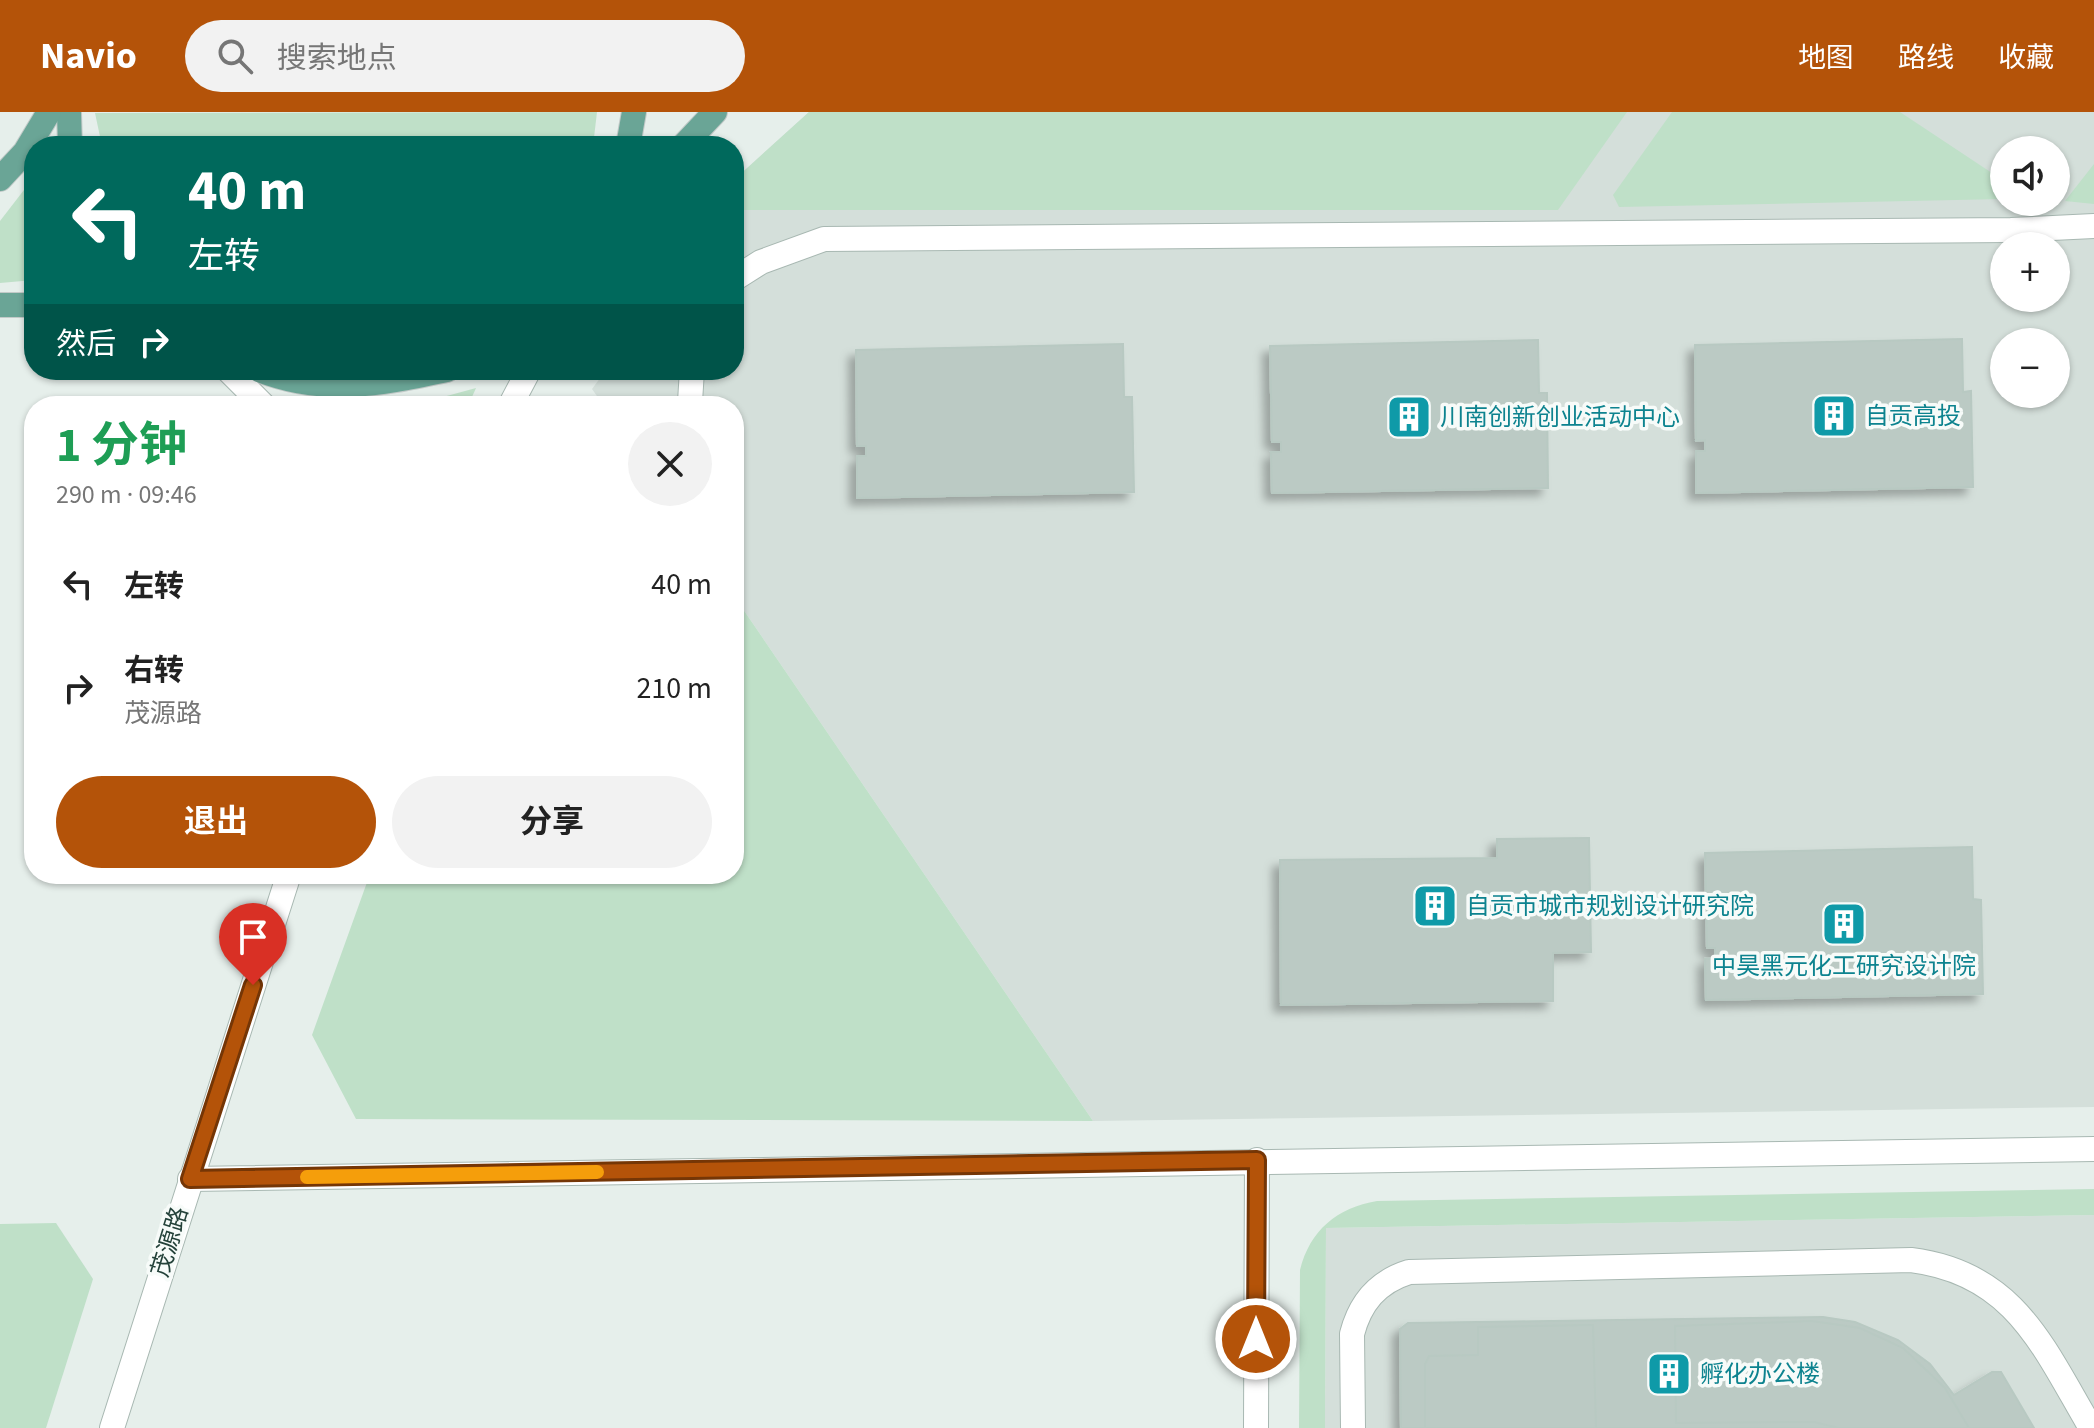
<!DOCTYPE html>
<html lang="zh">
<head>
<meta charset="utf-8">
<style>
  body { margin:0; font-family:"Source Sans 3","Noto Sans SC",sans-serif; background:#f2f2f2; color:#222; height:100vh; display:flex; flex-direction:column; font-size:30px; white-space:nowrap }
  * { box-sizing:border-box; margin:0 }
  p { font-size:26px; color:#767676 }
  .icon { flex:none; width:44px; height:44px; fill:none; stroke:currentColor; stroke-width:2; stroke-linecap:round; stroke-linejoin:round }
  .map { position:relative; flex:1; overflow:hidden }
  .details { position:absolute; left:24px; top:284px; width:720px; height:488px; display:flex; flex-direction:column; background:#fff; border-radius:32px; box-shadow:0 2px 6px #0004 }
  .details>* { flex:none }
  .banner { position:absolute; left:24px; top:24px; width:720px; height:244px; border-radius:32px; box-shadow:0 2px 6px #0004; background:#00695c; color:#fff; overflow:hidden }
  .tools { position:absolute; left:1990px; top:24px; display:grid; gap:16px }
  .tools a { display:grid; place-items:center; width:80px; height:80px; border-radius:50%; background:#fff; box-shadow:0 2px 6px #0004; font-size:40px }
  .pin { position:absolute; display:grid; place-items:center; width:68px; height:68px; color:#fff; margin:-82px -34px; border-radius:50% 50% 50% 0; rotate:-45deg; box-shadow:0 0 8px #0007 }
  .pin .icon { rotate:45deg }
  .me { position:absolute; width:88px; margin:-44px; rotate:0deg; stroke-linejoin:round; filter:drop-shadow(0 0 6px #0008) }
  .turn { display:flex; align-items:center; gap:28px; height:168px; padding:0 32px; font-size:36px }
  .turn .icon { width:104px; height:104px; stroke-width:2.5 }
  .turn b { display:block; font-size:56px; line-height:68px }
  .then { display:flex; align-items:center; height:76px; padding:0 32px; background:#0003; gap:16px; font-size:30px }
  .round { display:grid; place-items:center; flex:none; width:84px; height:84px; border-radius:42px; background:#f2f2f2 }
  .overview { display:flex; align-items:center; justify-content:space-between; height:136px; padding:0 32px }
  h1 { font-size:48px; font-weight:700; line-height:60px; color:#1e9e55 }
  .button { display:flex; gap:16px; margin-top:auto; padding:16px 32px }
  .button a { flex:1; height:92px; border-radius:48px; background:#b45309; color:#fff; font-size:32px; font-weight:700; line-height:92px; text-align:center }
  .button a+a { background:#f2f2f2; color:#222 }
  ul { padding:0; list-style:none }
  li { display:flex; align-items:center; gap:24px; height:104px; padding:0 32px }
  li div { flex:1 }
  li b { display:block; font-size:30px }
  li em { font-style:normal }
  header { display:flex; align-items:center; gap:48px; box-sizing:border-box; height:112px; padding:0 40px; background:#b45309; color:#fff }
  header strong { font-size:38px }
  nav { display:flex; gap:44px; margin-inline-start:auto; font-size:28px }
  .search { width:560px; height:72px; background:#f2f2f2; display:flex; align-items:center; gap:20px; box-sizing:border-box; padding:0 28px; border-radius:44px; color:#767676; font-size:30px }
  .map>svg:first-child { display:block }
</style>
</head>
<body>
<header>
<strong>Navio</strong>
<div class="search"><svg class="icon" aria-label="search" viewBox="0 0 24 24"><circle cx="10" cy="10" r="6"/><path d="M15 15l6 6"/></svg>搜索地点</div>
<nav><a>地图</a><a>路线</a><a>收藏</a></nav>
</header>
<div class="map">
<svg width="2094" height="1316" viewBox="0 0 2094 1316">
  <defs>
    <filter id="shadow"><feDropShadow dx="-7" dy="7" stdDeviation="4" flood-color="#0004"/></filter>
  </defs>
  <rect width="100%" height="100%" fill="#e6efeb"/>
  <!-- built -->
  <g fill="#d4dfda" fill-rule="evenodd">
    <path d="M809 0H2094V995L1093 1009 734 484V294H604L592 277 606 258H734V68ZM2004 38H2056V90H2004ZM2004 134H2056V186H2004ZM2004 230H2056V282H2004Z"/>
    <path d="M2094 1103V1316H1325L1326 1116Z"/>
  </g>
  <!-- green -->
  <g fill="#bfe0c8">
    <path d="M597 0 593 34H102L95 1Z"/>
    <path d="M809 0H1627L1558 98H734V68Z"/>
    <path d="M1672 0H1900L2004 69V87L1619 95 1613 83Z"/>
    <path d="M2094 52V92L2065 89Z"/>
    <path d="M34 65V168L0 171V109Z"/>
    <path d="M476 276 468 294H410Z"/>
    <path d="M734 484 1093 1009 356 1007 312 923 370 762H734Z"/>
    <path d="M2094 1077V1103L1326 1116 1325 1316H1299L1300 1158C1310 1118 1337 1096 1377 1089Z"/>
    <path d="M56 1111 93 1167 46 1316H0V1112Z"/>
  </g>
  <!-- building -->
  <g fill="#bbcac4" stroke="#b8c9c2" stroke-width="2" filter="url(#shadow)">
    <path d="M1962 227 1963 280 1971 279 1973 375 1696 381V339H1705V328L1696 329 1695 233Z"/>
    <path d="M1538 228 1539 281H1547L1548 376 1272 381 1271 340H1281V330H1272L1270 234Z"/>
    <path d="M1123 232 1124 285H1132L1134 380 857 386V344H866V334H857L856 238Z"/>
    <path d="M1589 726 1591 840 1553 841V889L1281 893 1280 748 1497 746V727Z"/>
    <path d="M1972 735 1973 787 1981 788 1983 882 1706 888 1705 847 1715 846V836H1707L1705 741Z"/>
    <path d="M1823 1205 1855 1210 1898 1228 1930 1252 1954 1283 1992 1260H2001L2034 1316H1401L1400 1217 1408 1211Z"/>
    <path d="M1812 1209 1860 1216 1903 1236 1945 1276 1969 1316H1839L1814 1310 1676 1311 1675 1214Z"/>
    <path d="M1593 1213 1596 1316H1425V1252L1429 1244 1478 1243V1215Z"/>
  </g>
  <g fill="none" stroke-linecap="round" stroke-linejoin="round">
    <!-- minor casing -->
    <g stroke="#a8b8b2" stroke-width="26">
      <g id="minor">
        <path d="M734 167 761 150 824 127 2011 118 2094 114"/>
        <path d="M228 258 264 294"/>
        <path d="M690 290 692 258"/>
        <path d="M510 294 529 258"/>
        <path d="M190 1067 2094 1037"/>
        <path d="M112 1316 289 762"/>
        <path d="M1256 1316 1257 1048"/>
        <path d="M1353 1316 1352 1222C1360 1191 1377 1170 1409 1160L1911 1148C2015 1161 2043 1235 2091 1316"/>
      </g>
    </g>
    <!-- major casing -->
    <g stroke="#c2cac8" stroke-width="26">
      <g id="major">
        <path d="M69 0 70 34"/>
        <path d="M628 34 634 0"/>
        <path d="M683 34 715 0"/>
        <path d="M0 67 25 40 49 0"/>
        <path d="M0 193H34"/>
        <path d="M259 258C326 284 380 272 447 258"/>
      </g>
    </g>
    <!-- minor -->
    <use href="#minor" stroke="#fff" stroke-width="24"/>
    <!-- major -->
    <use href="#major" stroke="#6aa596" stroke-width="24"/>
  </g>
  <g fill="none" stroke-linecap="round" stroke-linejoin="round">
    <!-- route casing -->
    <g stroke="#753606" stroke-width="20">
      <path id="route" d="M253 873 190 1067 1257 1048 1256 1227"/>
    </g>
    <!-- route -->
    <use href="#route" stroke="#b45309" stroke-width="14"/>
    <!-- slow -->
    <path stroke="#f59e0b" stroke-width="14" d="M307 1065 597 1060"/>
  </g>
  <!-- icons -->
  <defs>
    <g id="building-square" transform="scale(2.3)"><rect x="-9" y="-9" width="18" height="18" rx="4" fill="#0f9aa8" stroke="#f7fbf9"/><path d="M-4-6H4V6H1V3H-1V6H-4ZM-2.5-4.3h1.7v1.8h-1.7ZM.8-4.3h1.7v1.8H.8ZM-2.5-1h1.7V.8h-1.7ZM.8-1h1.7V.8H.8Z" fill="#fff"/></g>
  </defs>
  <g fill-rule="evenodd">
    <use href="#building-square" x="1834" y="304"/>
    <use href="#building-square" x="1409" y="305"/>
    <use href="#building-square" x="1435" y="794"/>
    <use href="#building-square" x="1844" y="812"/>
    <use href="#building-square" x="1669" y="1262"/>
  </g>
  <g text-anchor="middle" dominant-baseline="central" stroke-width="7" stroke-linejoin="round" paint-order="stroke">
    <!-- culture labels -->
    <g font-size="24" fill="#0d838f" stroke="#f7fbf9" text-anchor="start">
      <text x="1865" y="304">自贡高投</text>
      <text x="1440" y="305">川南创新创业活动中心</text>
      <text x="1466" y="794">自贡市城市规划设计研究院</text>
      <text x="1844" y="854" text-anchor="middle">中昊黑元化工研究设计院</text>
      <text x="1700" y="1262">孵化办公楼</text>
    </g>
    <!-- street labels -->
    <g font-size="24" fill="#24423a" stroke="#f7fbf9">
      <text transform="translate(170 1130) rotate(-73)">茂源路</text>
    </g>
  </g>
</svg>
<div class="tools">
<a><svg class="icon" aria-label="sound" viewBox="0 0 24 24"><path d="M4 9h4l5-4v14l-5-4H4zM17 9q2 3 0 6"/></svg></a>
<a>+</a>
<a>−</a>
</div>
<div class="pin" style="left:253px;top:873px;background:#d93025"><svg class="icon" aria-label="arrive" viewBox="0 0 24 24"><path d="M6 21V4h12l-3 4 3 4H6"/></svg></div>
<svg class="me" style="left:1256px;top:1227px" viewBox="-20 -20 40 40"><circle r="17" fill="#b45309" stroke="#fff" stroke-width="3"/><path d="M0-11L8 9 0 5-8 9z" fill="#fff"/></svg>
<div class="banner">
<div class="turn"><svg class="icon" aria-label="left" viewBox="0 0 24 24"><path d="M17 20v-9H6M10 6l-5 5 5 5"/></svg><div><b>40 m</b>左转</div></div>
<div class="then">然后<svg class="icon" aria-label="right" viewBox="0 0 24 24"><path d="M7 20v-9h11M14 6l5 5-5 5"/></svg></div>
</div>
<section class="details">
<div class="overview"><div><h1>1 分钟</h1><p>290 m · 09:46</p></div><a class="round"><svg class="icon" aria-label="close" viewBox="0 0 24 24"><path d="M6 6l12 12M18 6L6 18"/></svg></a></div>
<ul>
<li><svg class="icon" aria-label="left" viewBox="0 0 24 24"><path d="M17 20v-9H6M10 6l-5 5 5 5"/></svg><div><b>左转</b></div><em>40 m</em></li>
<li><svg class="icon" aria-label="right" viewBox="0 0 24 24"><path d="M7 20v-9h11M14 6l5 5-5 5"/></svg><div><b>右转</b><p>茂源路</p></div><em>210 m</em></li>
</ul>
<div class="button"><a>退出</a><a>分享</a></div>
</section>
</div>
</body>
</html>
